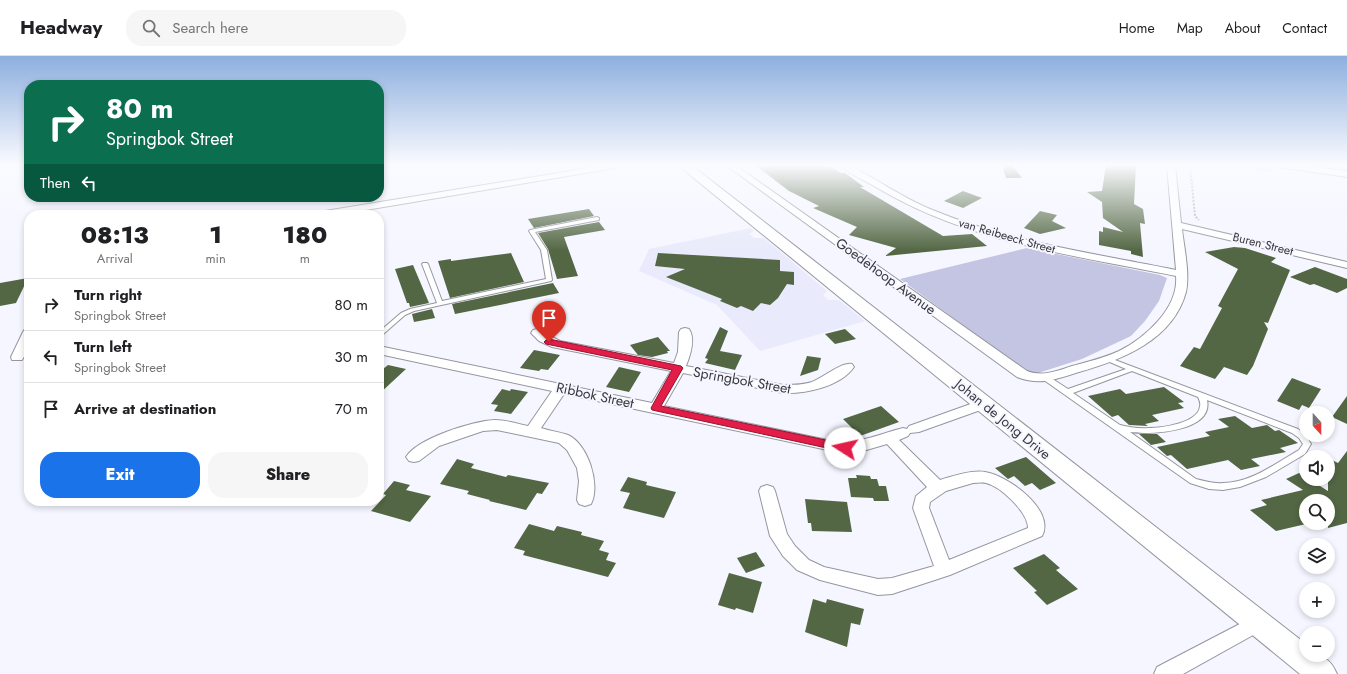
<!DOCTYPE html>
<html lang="en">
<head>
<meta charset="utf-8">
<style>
  body { margin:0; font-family:Jost,sans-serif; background:#f6f6f6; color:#202124; height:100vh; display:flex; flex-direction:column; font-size:15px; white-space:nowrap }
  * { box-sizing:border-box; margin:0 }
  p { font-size:13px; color:#757577 }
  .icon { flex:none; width:22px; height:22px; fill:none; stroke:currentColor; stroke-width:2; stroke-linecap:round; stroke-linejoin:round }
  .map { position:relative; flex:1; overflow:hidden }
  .panel { position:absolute; left:24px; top:154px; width:360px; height:296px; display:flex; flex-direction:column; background:#fff; border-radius:16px; box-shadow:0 2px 6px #0003 }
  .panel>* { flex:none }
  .top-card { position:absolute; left:24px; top:24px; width:360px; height:122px; border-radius:16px; box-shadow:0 2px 6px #0003; background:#0b6e4f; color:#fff; overflow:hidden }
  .needle { width:26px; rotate:159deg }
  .tools { position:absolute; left:1299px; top:350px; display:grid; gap:8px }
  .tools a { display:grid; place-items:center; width:36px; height:36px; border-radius:50%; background:#fff; box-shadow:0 2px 6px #0003; font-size:20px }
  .pin { position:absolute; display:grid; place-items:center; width:34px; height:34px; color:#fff; margin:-41px -17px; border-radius:50% 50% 50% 0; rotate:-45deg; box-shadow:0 0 4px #0007 }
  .pin .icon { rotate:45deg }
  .me { position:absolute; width:44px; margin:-22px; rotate:280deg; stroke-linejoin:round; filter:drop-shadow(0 0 3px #0008) }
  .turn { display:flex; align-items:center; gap:14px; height:84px; padding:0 16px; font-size:18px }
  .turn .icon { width:52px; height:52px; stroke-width:2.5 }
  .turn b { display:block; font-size:28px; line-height:34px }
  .then { display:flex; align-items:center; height:38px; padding:0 16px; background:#0003; gap:8px; font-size:15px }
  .eta { display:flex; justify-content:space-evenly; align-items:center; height:68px; text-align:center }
  .eta b { font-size:24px; font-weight:800; line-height:28px }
  .cta { display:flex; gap:8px; margin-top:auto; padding:8px 16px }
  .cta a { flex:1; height:46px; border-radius:16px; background:#1a73e8; color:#fff; font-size:16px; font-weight:800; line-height:46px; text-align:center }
  .cta a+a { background:#f6f6f6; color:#202124 }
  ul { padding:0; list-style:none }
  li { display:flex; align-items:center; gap:12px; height:52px; padding:0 16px; border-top:1px solid #e0e0e0 }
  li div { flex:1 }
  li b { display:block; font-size:15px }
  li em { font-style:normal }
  header { display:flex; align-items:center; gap:24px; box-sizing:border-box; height:56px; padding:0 20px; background:#fff; border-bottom:1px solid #e0e0e0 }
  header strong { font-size:19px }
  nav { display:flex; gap:22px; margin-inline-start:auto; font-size:14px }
  .search { width:280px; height:36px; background:#f6f6f6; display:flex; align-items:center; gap:10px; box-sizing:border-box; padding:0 14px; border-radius:16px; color:#757577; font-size:15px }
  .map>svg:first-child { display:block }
</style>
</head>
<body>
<header>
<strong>Headway</strong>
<div class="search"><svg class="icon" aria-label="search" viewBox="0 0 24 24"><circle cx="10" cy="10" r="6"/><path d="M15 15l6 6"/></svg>Search here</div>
<nav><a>Home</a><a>Map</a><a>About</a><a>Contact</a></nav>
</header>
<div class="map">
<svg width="1347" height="618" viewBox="0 0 1347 618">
  <rect width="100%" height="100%" fill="#f5f6ff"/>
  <!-- built -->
  <path fill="#e9eafb" d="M751 172 754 175 749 178 754 182H764L827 235 823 239 828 244H839L865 265 760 295 717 249 639 215 649 193Z"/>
  <!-- green -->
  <path fill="#c4c5e3" d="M1027 192 1160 219 1167 222 1159 245 1145 265 1131 280 1082 303 1038 317 1026 315 900 223Z"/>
  <!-- building -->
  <g fill="#536744">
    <path d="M755 109H823L828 111H831L841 117H845L864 131H860L943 180 972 178 987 190 885 200 896 192 849 179 857 171 813 152 819 150 789 135Z"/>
    <path d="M1002 109H1012L1022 122H1006Z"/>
    <path d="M1106 109H1136L1134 148 1143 153 1145 168 1140 167 1143 201 1131 198V195L1099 189V175L1103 176V171L1123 176 1103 162 1102 146 1087 136 1102 135Z"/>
    <path d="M963 135 982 142 963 152 944 145Z"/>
    <path d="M589 153 594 160 534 172 528 163Z"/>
    <path d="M1040 155 1057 159 1052 165 1066 172 1040 178 1024 172Z"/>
    <path d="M599 166 605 174 564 181 578 220 557 223 548 193 538 177Z"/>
    <path d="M1234 191 1245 192 1276 202 1271 206 1290 214 1268 267 1264 266 1268 273 1253 310 1247 319 1224 311 1215 323 1180 310 1194 291 1200 293 1222 252 1218 250 1238 213 1205 196Z"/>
    <path d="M511 197 524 226 450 242 438 205 451 203V205Z"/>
    <path d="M658 197 780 204V215L794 216V229L787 228 778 242 770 249 761 247 753 255 741 250 737 252 720 245 722 243 666 221 685 213 655 210Z"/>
    <path d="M413 209 429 247 410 251 409 247H407L395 213Z"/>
    <path d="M1315 211 1347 223V232L1337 237 1314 228 1310 229 1290 221Z"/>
    <path d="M28 222 16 247 0 250V227Z"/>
    <path d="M553 227 559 237 455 258 452 248Z"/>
    <path d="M432 253 435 262 414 266 412 258Z"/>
    <path d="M720 271 728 275 720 295 742 299 735 314 705 307 708 303 705 302Z"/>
    <path d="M845 273 856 283 835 288 825 278Z"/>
    <path d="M658 281 670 295H667L668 297 652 301 638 299 630 289Z"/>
    <path d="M534 294 560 299 548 314 541 313 539 315 520 312Z"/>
    <path d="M807 300 821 302 818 314 800 320Z"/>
    <path d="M388 309 406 313 379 338V312L383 313Z"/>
    <path d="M619 311 641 316 629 336 606 331Z"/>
    <path d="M1292 322 1321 333 1309 352 1302 349 1299 354 1277 345Z"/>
    <path d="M1164 331 1184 346 1178 347 1184 352 1152 359 1159 365 1145 368 1148 370 1129 369 1118 359 1112 361 1088 340 1120 333 1126 338Z"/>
    <path d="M502 333 510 335 511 333 528 336 511 358 494 355 498 349 491 348Z"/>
    <path d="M1347 340V368L1332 361Z"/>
    <path d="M881 350 899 366 860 380 843 363Z"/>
    <path d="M1235 360 1252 372 1267 369 1275 375 1279 374 1298 387 1280 392 1286 396 1251 403 1260 410 1241 414 1228 404 1187 413 1171 399 1167 400 1157 391 1210 380 1205 376 1229 371 1218 363Z"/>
    <path d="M1139 378H1157L1166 386 1151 389Z"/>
    <path d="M1347 395V467L1328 472V445H1306V468L1276 475 1250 454 1267 449 1261 444 1303 434 1286 423 1299 417 1306 421V423H1309L1328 435V402L1338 407Z"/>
    <path d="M1026 401 1056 427 1040 434 1032 427 1025 430 1014 420 1008 423 995 412Z"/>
    <path d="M457 403 474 408 471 412 506 421 508 419 549 427 542 438 537 437 526 454 489 445 490 444 467 438 469 435 440 428Z"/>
    <path d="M856 419 870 420 871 423H877L879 430H886L889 445H874L873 442 851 441 848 422H857Z"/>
    <path d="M628 421 647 426 646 429 676 436 664 462 623 452 630 437 620 435Z"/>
    <path d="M394 425 410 429 406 434 431 440 410 466 371 455 386 439 383 438Z"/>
    <path d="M805 443 847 446 852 476 812 475 811 467H808Z"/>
    <path d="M529 468 554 475 557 470 582 476 581 479 604 485 599 494 609 497 606 504 616 507 608 521 523 499 525 495 514 492Z"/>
    <path d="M756 496 765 510 746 517 737 502Z"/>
    <path d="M1044 498 1060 512 1056 514 1078 533 1047 549 1034 536 1037 535 1013 512Z"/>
    <path d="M729 517 762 526 753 557 736 552 735 554 718 549Z"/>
    <path d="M813 543 826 547 827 543 864 553 860 569 851 567 847 591 805 576Z"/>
  </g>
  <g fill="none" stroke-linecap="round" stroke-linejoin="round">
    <!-- lane casing -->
    <g stroke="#95969e" stroke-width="2">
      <g id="lane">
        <path d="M597 161 599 162V164L535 176 547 194 552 224 551 225 414 255 405 259 381 280 379 281V276L401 257 410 253 437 247 422 208 423 207H427L428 208 442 245 546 223 541 194 529 175 530 174Z"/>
        <path d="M1107 301 1298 373 1305 378 1311 388 1305 398 1266 421 1240 431 1223 434 1209 433 1190 427 1041 322 1042 320H1048L1068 333 1126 313 1105 304 1104 303ZM1132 315 1198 341C1199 343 1201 347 1200 350 1199 367 1162 372 1148 372 1139 373 1129 371 1120 369L1073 337ZM1207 344 1292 377 1299 382 1303 388 1299 394C1276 407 1251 427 1223 427 1214 428 1205 425 1196 423L1130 376C1149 379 1214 376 1207 344Z"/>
      </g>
    </g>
    <!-- street casing -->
    <g stroke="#95969e" stroke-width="2">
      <g id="street">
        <path d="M607 109H625L621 111 336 159H314L319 156Z"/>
        <path d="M726 109H735L1027 315C1042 321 1057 315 1072 310 1087 306 1104 302 1119 295 1145 282 1179 252 1176 220 1072 199 966 186 874 130 865 125 846 116 841 109H850C877 124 902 141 930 153 1009 186 1093 197 1176 214L1167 109H1175L1181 167 1347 206V212L1182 173C1184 191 1190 218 1186 236 1173 284 1122 304 1079 316 1056 323 1041 330 1017 321Z"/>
        <path d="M1275 109H1296L1347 115V121L1279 111Z"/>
        <path d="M29 272C29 284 29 293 22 304H12L11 301 23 276 25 273Z"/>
        <path d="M685 272 689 273C696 283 690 300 686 310L783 329C793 329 802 329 812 326 823 322 841 306 852 308L854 311C840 331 805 338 783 337L683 317 664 350 837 386C861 387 880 378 903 372L907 373 909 370 979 345 984 344 989 345 991 348 989 351 919 376 910 377 908 380 899 384 940 424C953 420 971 414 985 416 1007 419 1056 454 1042 480L950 519 892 538 878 539 820 524 797 514 783 500 770 480 759 435 761 431 767 429 773 431 775 435 787 478 795 490 809 504 824 511 878 523 892 522 934 510 913 452 916 440 927 431 887 388 863 395 837 396 564 338 541 372C550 375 560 376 568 379 588 388 601 429 591 448L585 450 579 448 577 444 579 425 577 412 567 394 559 387 497 374 483 375 439 390 419 405 414 406 409 405 406 401C418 382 473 365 495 364 506 364 518 368 528 370L552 335 379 298V290L652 347 671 315 552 291 539 285 531 277 533 274 537 273 560 285 674 307 678 296 679 276 681 273ZM973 427C977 427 982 426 986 427 1000 430 1028 456 1028 472L949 504 929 452 930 446 946 435Z"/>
        <path d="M1257 559 1264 561 1267 567 1264 573 1183 618H1154L1157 611Z"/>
      </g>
    </g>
    <!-- secondary casing -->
    <g stroke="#95969e" stroke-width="2">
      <path id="secondary" d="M678 109H691L1306 588V599C1323 599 1330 602 1337 618H1300Z"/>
    </g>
    <!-- path -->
    <g stroke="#b0b1b8" stroke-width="2" stroke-dasharray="2 1.5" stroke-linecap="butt">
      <path d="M1190 109 1195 160 1199 164"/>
      <path d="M1231 109 1272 115"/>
    </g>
    <!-- lane -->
    <use href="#lane" fill="#fff" fill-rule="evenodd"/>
    <!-- street -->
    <use href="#street" fill="#fff" fill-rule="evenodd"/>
    <!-- secondary -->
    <use href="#secondary" fill="#fff" fill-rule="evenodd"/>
  </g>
  <!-- sky -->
  <linearGradient id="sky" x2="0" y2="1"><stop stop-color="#8dafde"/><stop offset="0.56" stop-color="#fafbff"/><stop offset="1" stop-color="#fafbff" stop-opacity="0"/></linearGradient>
  <rect width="1347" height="195" fill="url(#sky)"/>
  <!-- route -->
  <path fill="#e11d48" stroke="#92132f" d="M549 283 681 310 683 312 661 350 845 388 849 389 850 392 849 395 845 396 652 354 651 352 672 314 546 288 544 286 546 284Z"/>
  <g text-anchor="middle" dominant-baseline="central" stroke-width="4" stroke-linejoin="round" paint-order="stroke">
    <!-- far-street labels -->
    <g font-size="12" fill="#37373b" stroke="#f5f6ff">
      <text transform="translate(1007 180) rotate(16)">van Reibeeck Street</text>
      <text transform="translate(1263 188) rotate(14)">Buren Street</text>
    </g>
    <!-- street labels -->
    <g font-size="14" fill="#37373b" stroke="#f5f6ff">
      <text transform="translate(886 220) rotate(36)">Goedehoop Avenue</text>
      <text transform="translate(742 324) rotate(10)">Springbok Street</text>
      <text transform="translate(595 339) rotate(12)">Ribbok Street</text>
      <text transform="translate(1003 363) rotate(39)">Johan de Jong Drive</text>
    </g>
  </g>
</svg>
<div class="tools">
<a><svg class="needle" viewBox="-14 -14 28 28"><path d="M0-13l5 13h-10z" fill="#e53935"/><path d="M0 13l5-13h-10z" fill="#757577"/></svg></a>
<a><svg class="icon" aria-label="sound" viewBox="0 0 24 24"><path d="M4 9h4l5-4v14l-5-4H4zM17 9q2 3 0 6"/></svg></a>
<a><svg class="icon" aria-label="search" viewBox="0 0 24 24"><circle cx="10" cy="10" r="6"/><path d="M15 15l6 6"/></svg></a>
<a><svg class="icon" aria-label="layers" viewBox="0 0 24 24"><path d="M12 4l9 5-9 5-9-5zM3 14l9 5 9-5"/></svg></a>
<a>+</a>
<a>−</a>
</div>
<div class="pin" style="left:549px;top:286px;background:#d93025"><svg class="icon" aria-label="arrive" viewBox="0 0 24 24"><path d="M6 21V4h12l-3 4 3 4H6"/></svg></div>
<svg class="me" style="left:845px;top:392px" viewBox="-20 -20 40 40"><circle r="19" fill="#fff"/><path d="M0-13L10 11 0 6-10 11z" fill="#e11d48"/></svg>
<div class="top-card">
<div class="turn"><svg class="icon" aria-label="right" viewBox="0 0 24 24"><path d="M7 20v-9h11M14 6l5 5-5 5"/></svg><div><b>80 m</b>Springbok Street</div></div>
<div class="then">Then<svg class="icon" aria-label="left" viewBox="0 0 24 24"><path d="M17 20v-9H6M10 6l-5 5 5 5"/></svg></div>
</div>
<section class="panel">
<div class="eta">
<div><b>08:13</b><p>Arrival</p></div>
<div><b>1</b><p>min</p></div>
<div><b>180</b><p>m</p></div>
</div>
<ul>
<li><svg class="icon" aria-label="right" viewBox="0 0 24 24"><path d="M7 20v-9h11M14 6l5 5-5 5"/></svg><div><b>Turn right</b><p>Springbok Street</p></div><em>80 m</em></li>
<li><svg class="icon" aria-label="left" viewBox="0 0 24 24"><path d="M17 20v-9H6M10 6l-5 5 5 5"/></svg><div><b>Turn left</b><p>Springbok Street</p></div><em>30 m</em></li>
<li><svg class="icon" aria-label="arrive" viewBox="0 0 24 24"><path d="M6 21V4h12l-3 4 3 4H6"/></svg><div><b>Arrive at destination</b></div><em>70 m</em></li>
</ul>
<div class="cta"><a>Exit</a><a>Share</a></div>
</section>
</div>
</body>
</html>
